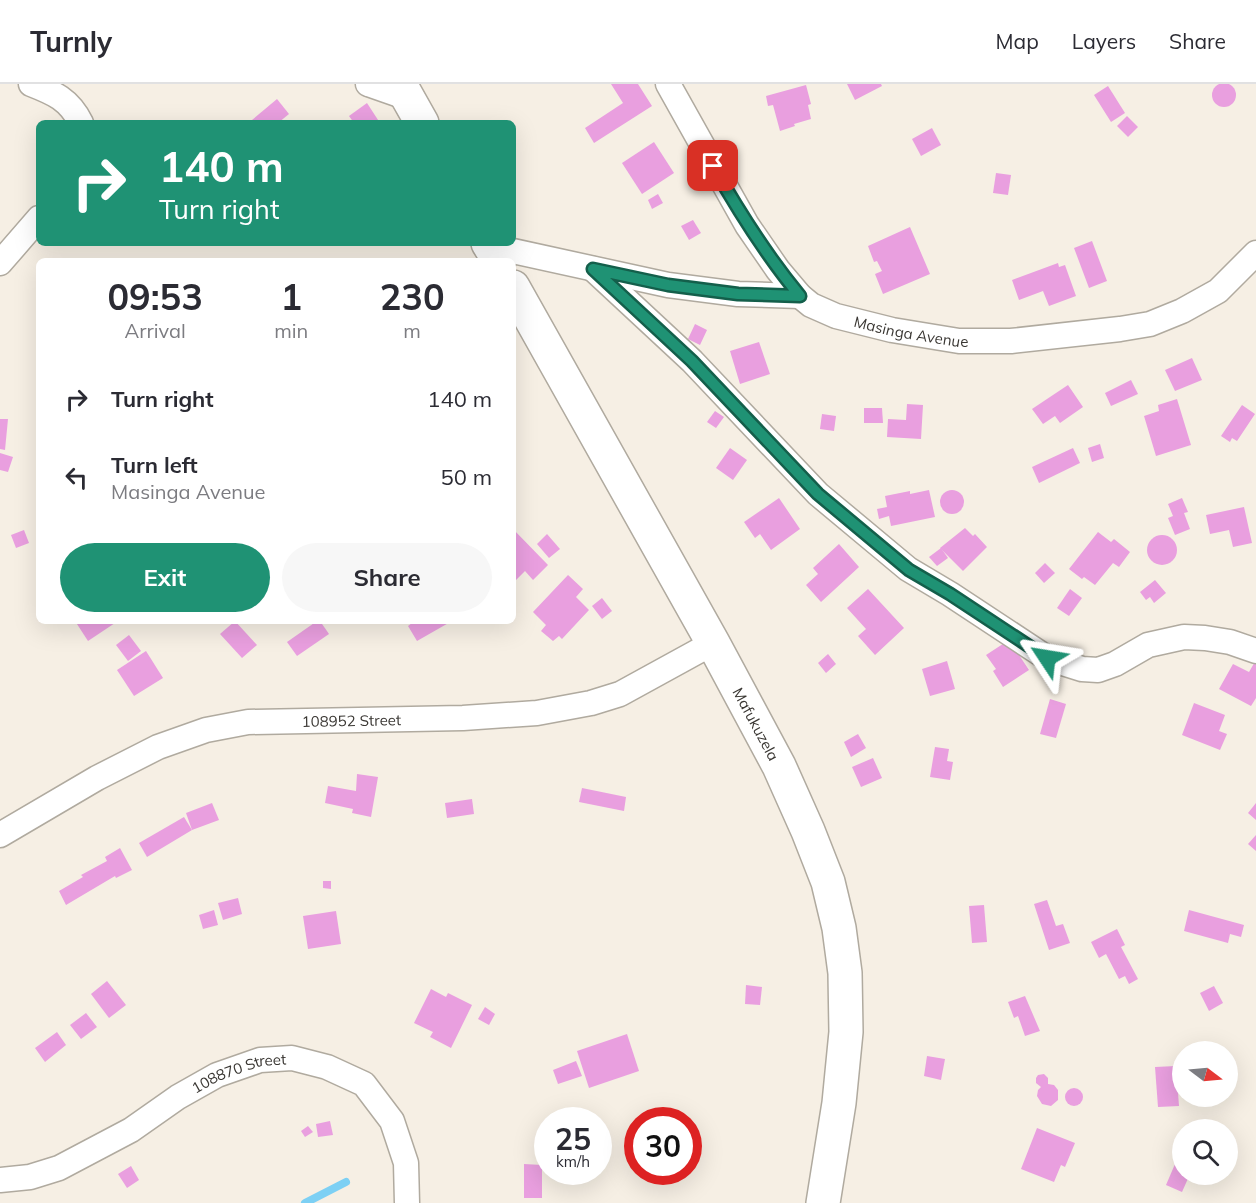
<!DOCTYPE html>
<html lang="en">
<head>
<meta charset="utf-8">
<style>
  body { margin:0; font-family:Mulish,sans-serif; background:#f7f7f7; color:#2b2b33; height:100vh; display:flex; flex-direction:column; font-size:22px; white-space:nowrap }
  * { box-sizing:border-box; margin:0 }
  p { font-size:20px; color:#7c7c81 }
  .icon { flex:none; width:33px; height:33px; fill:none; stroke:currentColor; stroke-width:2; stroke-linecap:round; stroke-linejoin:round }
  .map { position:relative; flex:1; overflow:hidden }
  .drawer { position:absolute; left:36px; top:174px; width:480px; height:366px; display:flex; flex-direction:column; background:#fff; border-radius:9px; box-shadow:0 6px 24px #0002 }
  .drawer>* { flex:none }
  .guide { position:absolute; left:36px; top:36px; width:480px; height:126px; border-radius:9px; box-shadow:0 6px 24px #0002; background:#1f9274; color:#fff; overflow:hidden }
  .needle { width:39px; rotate:106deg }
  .tools { position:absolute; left:1172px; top:957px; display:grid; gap:12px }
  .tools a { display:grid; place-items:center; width:66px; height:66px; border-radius:50%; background:#fff; box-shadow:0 6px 24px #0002; font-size:30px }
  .speed { position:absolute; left:534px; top:1023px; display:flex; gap:12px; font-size:30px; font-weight:700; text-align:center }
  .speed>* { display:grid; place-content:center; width:78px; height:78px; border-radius:50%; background:#fff; box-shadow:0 6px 24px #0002; line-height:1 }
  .speed small { font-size:15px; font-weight:400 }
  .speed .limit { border:9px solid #d22; background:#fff; color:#111 }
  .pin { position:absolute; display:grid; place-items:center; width:51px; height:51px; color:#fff; margin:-26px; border-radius:12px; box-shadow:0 3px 9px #0006 }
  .me { position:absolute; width:66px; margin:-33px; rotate:303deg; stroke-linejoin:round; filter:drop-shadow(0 0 4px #0008) }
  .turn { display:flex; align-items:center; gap:21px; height:126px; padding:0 24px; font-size:27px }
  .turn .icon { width:78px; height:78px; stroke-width:2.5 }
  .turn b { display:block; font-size:42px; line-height:51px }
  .eta { display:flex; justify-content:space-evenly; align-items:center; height:102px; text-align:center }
  .eta b { font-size:36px; font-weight:700; line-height:42px }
  .cta { display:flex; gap:12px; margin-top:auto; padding:12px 24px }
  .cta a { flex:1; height:69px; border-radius:36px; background:#1f9274; color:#fff; font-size:24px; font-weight:700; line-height:69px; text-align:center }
  .cta a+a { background:#f7f7f7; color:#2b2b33 }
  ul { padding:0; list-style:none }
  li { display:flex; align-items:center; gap:18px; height:78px; padding:0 24px }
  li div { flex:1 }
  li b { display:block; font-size:22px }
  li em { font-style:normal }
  header { display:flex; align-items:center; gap:36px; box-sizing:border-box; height:84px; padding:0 30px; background:#fff; border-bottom:2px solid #e1e1e2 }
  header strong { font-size:28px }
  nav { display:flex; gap:33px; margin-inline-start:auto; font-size:21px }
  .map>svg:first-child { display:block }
</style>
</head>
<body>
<header>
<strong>Turnly</strong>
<nav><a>Map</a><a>Layers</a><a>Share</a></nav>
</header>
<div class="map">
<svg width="1256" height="1119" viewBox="0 0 1256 1119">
  <rect width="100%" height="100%" fill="#f6efe4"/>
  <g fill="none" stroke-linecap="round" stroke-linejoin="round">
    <!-- stream -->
    <path stroke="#7dd0f4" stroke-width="8" d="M305 1119 346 1098"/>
  </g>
  <!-- building -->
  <g fill="#e99fdf">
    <circle cx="1224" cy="11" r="12"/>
    <path d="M611 0H638L652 22 594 59 585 44 623 19Z"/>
    <path d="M847 0H881L882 2 855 16Z"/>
    <path d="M806 1 811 20 808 21 811 35 794 40 795 42 780 47 773 21 768 22 766 12Z"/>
    <path d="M1108 2 1125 29 1111 38 1094 11Z"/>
    <path d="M277 15 289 30 278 39H254L252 36Z"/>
    <path d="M367 19 380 39H354L349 32Z"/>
    <path d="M1127 32 1138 43 1128 53 1117 42Z"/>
    <path d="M932 44 941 61 921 72 912 55Z"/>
    <path d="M654 58 674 89 642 110 622 79Z"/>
    <path d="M996 89 1011 91 1008 111 993 109Z"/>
    <path d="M658 110 663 119 652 125 648 116Z"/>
    <path d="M693 136 701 149 689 156 681 142Z"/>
    <path d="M910 143 930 190 883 210 875 190 882 187 877 177 874 178 868 162Z"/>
    <path d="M1092 157 1107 197 1089 204 1074 164Z"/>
    <path d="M1058 179 1059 183 1065 181 1076 212 1049 222 1043 207 1019 216 1012 196Z"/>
    <path d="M695 240 707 246 700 261 688 255Z"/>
    <path d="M759 258 770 290 740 300 730 267Z"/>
    <path d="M1192 274 1202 296 1175 307 1165 286Z"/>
    <path d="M1131 296 1138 310 1111 322 1105 309Z"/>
    <path d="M1068 301 1083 323 1060 339 1055 332 1043 340 1032 325Z"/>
    <path d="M1177 315 1191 361 1156 372 1144 332 1159 327 1158 321Z"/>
    <path d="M907 320 923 321 921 355 887 353 888 335 906 336Z"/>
    <path d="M1242 321 1255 330 1237 357 1232 354 1230 358 1221 352Z"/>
    <path d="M864 324H882L883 339H864Z"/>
    <path d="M715 327 724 333 716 344 707 338Z"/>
    <path d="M822 330 836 332 834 347 820 345Z"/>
    <path d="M0 335H8L5 366 0 365Z"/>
    <path d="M1100 360 1104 374 1092 378 1088 364Z"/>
    <path d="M730 364 747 376 733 396 716 384Z"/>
    <path d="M1073 364 1080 379 1039 399 1032 383Z"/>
    <path d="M0 369 13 373 8 388 0 386Z"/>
    <path d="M929 406 935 433 891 442 889 432 879 435 877 425 887 423 885 412 910 407V410Z"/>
    <circle cx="952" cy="418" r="12"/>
    <path d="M779 414 800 445 771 466 760 450 755 454 744 438Z"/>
    <path d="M1182 414 1188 428 1184 429 1190 445 1175 451 1168 434 1173 432 1168 420Z"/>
    <path d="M1244 423 1252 459 1233 463 1229 446 1210 450 1206 431Z"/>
    <path d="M965 444 973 452 975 450 987 463 963 487 940 464Z"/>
    <path d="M513 445 548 481 533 496 525 487 513 499Z"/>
    <path d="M24 446 29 459 16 464 11 451Z"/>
    <path d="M1098 448 1111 458 1114 455 1130 468 1119 483 1113 479 1095 501 1084 493 1082 495 1069 485Z"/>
    <path d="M547 450 560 465 549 474 537 460Z"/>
    <circle cx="1162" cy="466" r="15"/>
    <path d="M839 460 859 483 821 518 806 501 818 490 813 484Z"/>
    <path d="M941 464 948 474 937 482 929 473Z"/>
    <path d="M1045 479 1055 489 1044 499 1035 489Z"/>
    <path d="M568 491 583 505 576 513 589 526 562 555 559 552 553 557 541 547 546 541 533 528Z"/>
    <path d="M1155 496 1166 509 1154 519 1150 513 1146 516 1140 508Z"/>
    <path d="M868 505 904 544 875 571 858 552 866 545 847 524Z"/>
    <path d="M1070 505 1082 514 1069 532 1057 524Z"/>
    <path d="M602 514 612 527 602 535 592 522Z"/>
    <path d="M75 537H113L115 539 88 557Z"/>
    <path d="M235 537 257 561 242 574 220 550Z"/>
    <path d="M317 537H320L329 550 297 572 287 558Z"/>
    <path d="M411 537H452L417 557 408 542 412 539Z"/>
    <path d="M129 551 141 567 128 577 116 561Z"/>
    <path d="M1009 556 1029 586 1003 603 993 587 996 585 986 571Z"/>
    <path d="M146 567 163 594 134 612 117 586Z"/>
    <path d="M828 570 836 580 826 589 818 579Z"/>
    <path d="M1256 576V614L1251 622 1219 605 1233 580 1249 588Z"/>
    <path d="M947 577 955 605 930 612 922 585Z"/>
    <path d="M1050 615 1066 620 1056 654 1040 650Z"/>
    <path d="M1194 619 1225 631 1219 647 1227 650 1220 666 1182 651Z"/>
    <path d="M858 650 866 664 851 673 844 658Z"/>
    <path d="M935 663 949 665 947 677 953 678 950 696 930 693Z"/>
    <path d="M873 674 882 694 861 703 852 683Z"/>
    <path d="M357 690 378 693 371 733 352 729 353 725 325 719 328 702 356 707Z"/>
    <path d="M582 704 626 713 624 727 579 718Z"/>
    <path d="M472 715 474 730 447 734 445 719Z"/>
    <path d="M212 719 219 736 192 746 186 729Z"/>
    <path d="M1256 719V736L1248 729Z"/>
    <path d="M184 733 192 746 147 773 139 759Z"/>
    <path d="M1256 751V767L1248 760Z"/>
    <path d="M120 764 132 786 116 794 115 792 66 821 59 807 83 793 81 791 107 777 105 773Z"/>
    <path d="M323 797H331V805L323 804Z"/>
    <path d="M238 814 242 830 223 836 218 819Z"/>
    <path d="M1047 816 1056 842 1063 840 1070 859 1049 866 1034 820Z"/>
    <path d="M984 821 987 858 972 859 969 822Z"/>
    <path d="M214 826 218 841 203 845 199 831Z"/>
    <path d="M1189 826 1244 841 1241 853 1230 850 1228 859 1184 847Z"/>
    <path d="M336 827 341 860 308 865 303 832Z"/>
    <path d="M1117 845 1125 861 1121 863 1138 895 1129 900 1125 892 1119 895 1106 870 1099 874 1091 858Z"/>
    <path d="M107 897 126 921 109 934 91 910Z"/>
    <path d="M746 901 762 903 760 921 745 920Z"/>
    <path d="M1214 902 1223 919 1209 927 1200 909Z"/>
    <path d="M431 905 446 913 448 909 472 921 451 964 430 953 433 948 414 939Z"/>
    <path d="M1025 912 1040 947 1025 952 1018 932 1014 934 1008 918Z"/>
    <path d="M485 923 495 930 489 941 478 935Z"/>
    <path d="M86 929 97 943 81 955 70 941Z"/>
    <path d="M57 948 66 961 45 978 35 964Z"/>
    <path d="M627 950 639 987 589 1004 577 967Z"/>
    <path d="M927 972 945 975 941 996 924 992Z"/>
    <path d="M576 977 582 992 558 1000 553 986Z"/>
    <path d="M1176 982 1179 1022 1158 1023 1155 983Z"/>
    <path d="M1044 990 1048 994V1000L1054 1001 1058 1006V1016L1051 1022 1042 1020 1037 1012 1038 1006 1041 1003 1036 999V994L1038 991Z"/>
    <circle cx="1074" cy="1013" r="9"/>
    <path d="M330 1037 333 1051 318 1053 316 1040Z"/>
    <path d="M308 1042 313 1048 305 1053 301 1047Z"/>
    <path d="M1037 1044 1075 1059 1065 1083 1061 1081 1054 1098 1021 1085Z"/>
    <path d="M524 1080 542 1081V1114H524Z"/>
    <path d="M1175 1080 1182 1083V1090H1190L1182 1108 1166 1101Z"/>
    <path d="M131 1082 139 1096 127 1104 118 1090Z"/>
  </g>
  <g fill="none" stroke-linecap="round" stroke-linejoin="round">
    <!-- minor casing -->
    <g stroke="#b0aa9f" stroke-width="27">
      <g id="minor">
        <path d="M31 0C54 9 69 15 81 39"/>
        <path d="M368 0 408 14"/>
        <path id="s1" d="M668 0 747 141 778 186 800 212 811 221 836 232 892 246 959 257H1011L1120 245 1150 240 1182 227 1218 207 1256 169"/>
        <path d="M490 162 668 201 738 210 800 212"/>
        <path d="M0 179 39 134"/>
        <path d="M593 185 692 277 818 410 908 485 950 510 1047 574 1082 585 1098 586 1115 580 1148 561 1184 553 1205 554 1230 558 1256 567"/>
        <path id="s2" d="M0 751 97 694 158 663 206 646 248 638 463 634 537 629 591 619 620 610 713 559"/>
        <path id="s3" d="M0 1096 30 1093 59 1084 131 1046 178 1013 217 991 260 976 292 974 327 983 364 1000 392 1037 406 1079 407 1119"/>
      </g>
    </g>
    <!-- secondary casing -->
    <g stroke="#b0aa9f" stroke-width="36">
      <g id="secondary">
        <path d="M400 0 422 39"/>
        <path d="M488 159 499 177"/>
        <path id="s4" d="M513 203 713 559 779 682 808 747 828 798 839 844 845 889 846 948 839 1019 823 1119"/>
      </g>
    </g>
    <!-- minor -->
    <use href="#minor" stroke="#fff" stroke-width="24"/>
    <!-- secondary -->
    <use href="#secondary" stroke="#fff" stroke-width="33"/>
  </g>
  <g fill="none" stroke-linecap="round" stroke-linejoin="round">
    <!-- route casing -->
    <g stroke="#145f4b" stroke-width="15">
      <path id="route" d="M713 82C739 128 766 171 800 212L738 210 668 201 593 185 692 277 818 410 909 486 950 510 1047 574"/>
    </g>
    <!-- route -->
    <use href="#route" stroke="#1f9274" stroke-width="10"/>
  </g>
  <g text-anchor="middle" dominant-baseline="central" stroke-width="6" stroke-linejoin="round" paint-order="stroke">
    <!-- street labels -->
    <g font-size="15" fill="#3a3733" stroke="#fff">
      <text stroke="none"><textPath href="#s1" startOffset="369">Masinga Avenue</textPath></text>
      <text stroke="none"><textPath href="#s2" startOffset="378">108952 Street</textPath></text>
      <text stroke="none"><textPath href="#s4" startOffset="500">Mafukuzela</textPath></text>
      <text stroke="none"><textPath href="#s3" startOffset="266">108870 Street</textPath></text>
    </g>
  </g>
</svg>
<div class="tools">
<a><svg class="needle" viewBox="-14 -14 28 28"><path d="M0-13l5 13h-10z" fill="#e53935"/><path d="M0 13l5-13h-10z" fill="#7c7c81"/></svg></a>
<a><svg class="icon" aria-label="search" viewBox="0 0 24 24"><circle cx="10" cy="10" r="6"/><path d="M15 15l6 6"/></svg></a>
</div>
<div class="speed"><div>25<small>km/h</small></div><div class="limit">30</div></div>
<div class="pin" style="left:713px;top:82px;background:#d93025"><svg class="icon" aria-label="arrive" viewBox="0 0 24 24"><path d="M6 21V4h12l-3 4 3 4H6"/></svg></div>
<svg class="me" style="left:1047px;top:574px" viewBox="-20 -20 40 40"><path d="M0-17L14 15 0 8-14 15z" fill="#1f9274" stroke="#fff" stroke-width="4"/></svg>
<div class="guide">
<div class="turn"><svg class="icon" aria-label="right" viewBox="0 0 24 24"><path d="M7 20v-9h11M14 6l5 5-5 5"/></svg><div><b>140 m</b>Turn right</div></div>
</div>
<section class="drawer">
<div class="eta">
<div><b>09:53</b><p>Arrival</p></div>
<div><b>1</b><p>min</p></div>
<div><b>230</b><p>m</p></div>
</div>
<ul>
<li><svg class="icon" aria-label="right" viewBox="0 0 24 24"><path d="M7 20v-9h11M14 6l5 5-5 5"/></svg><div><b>Turn right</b></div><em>140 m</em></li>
<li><svg class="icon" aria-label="left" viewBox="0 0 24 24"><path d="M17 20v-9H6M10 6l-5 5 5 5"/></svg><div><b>Turn left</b><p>Masinga Avenue</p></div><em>50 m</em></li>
</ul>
<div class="cta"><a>Exit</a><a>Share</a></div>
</section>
</div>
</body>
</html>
